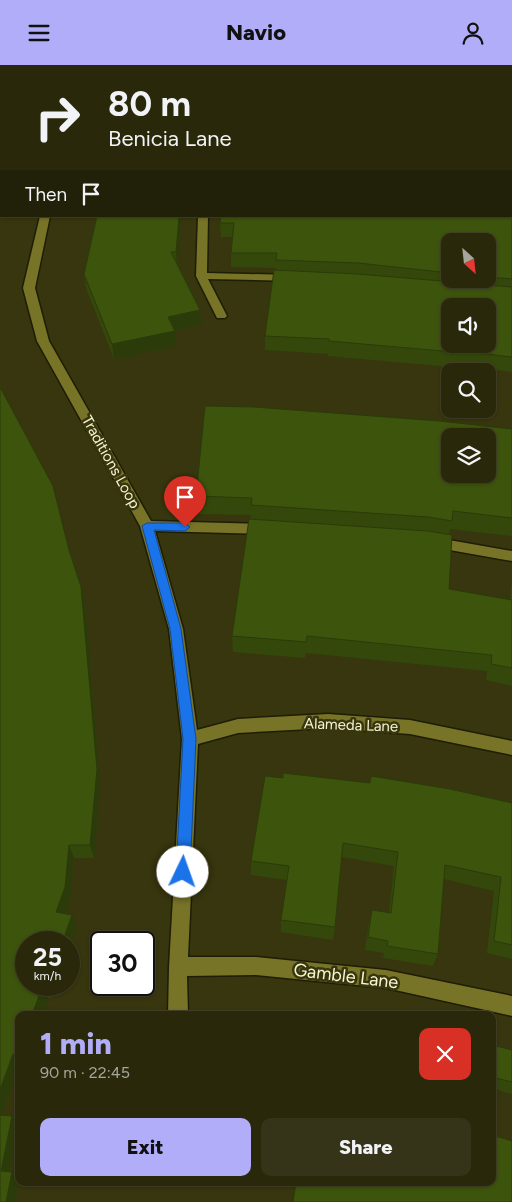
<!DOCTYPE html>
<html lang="en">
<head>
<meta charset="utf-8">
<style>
  body { margin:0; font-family:Figtree,sans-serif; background:#363418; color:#f1f3f6; height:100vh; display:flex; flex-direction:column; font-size:19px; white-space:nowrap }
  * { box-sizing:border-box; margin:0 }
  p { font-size:16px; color:#a5a69c }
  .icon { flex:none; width:28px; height:28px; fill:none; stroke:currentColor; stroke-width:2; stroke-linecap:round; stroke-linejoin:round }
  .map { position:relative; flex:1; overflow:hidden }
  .side { position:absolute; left:15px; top:946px; width:481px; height:175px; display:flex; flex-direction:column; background:#2a280a; border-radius:10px; box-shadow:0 1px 4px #0004,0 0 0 1px #46442b }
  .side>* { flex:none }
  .guide { position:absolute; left:0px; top:0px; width:512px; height:152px; box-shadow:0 1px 4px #0004,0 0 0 1px #46442b; background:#2a280a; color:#f1f3f6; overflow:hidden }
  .needle { width:32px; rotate:153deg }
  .controls { position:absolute; left:441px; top:168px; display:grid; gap:10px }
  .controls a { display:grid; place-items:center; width:55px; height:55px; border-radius:10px; background:#2a280a; box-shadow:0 1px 4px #0004,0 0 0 1px #46442b; font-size:25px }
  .speed { position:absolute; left:15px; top:866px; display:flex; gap:10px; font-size:25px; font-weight:700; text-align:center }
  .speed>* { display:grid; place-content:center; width:65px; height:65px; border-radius:50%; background:#2a280a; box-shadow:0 1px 4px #0004,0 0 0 1px #46442b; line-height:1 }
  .speed small { font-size:12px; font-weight:400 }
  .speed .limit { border:2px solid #111; border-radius:8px; background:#fff; color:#111 }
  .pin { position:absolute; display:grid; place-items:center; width:42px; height:42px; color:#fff; margin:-51px -21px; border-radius:50% 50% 50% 0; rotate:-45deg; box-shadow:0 0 5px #0007 }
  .pin .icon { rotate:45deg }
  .me { position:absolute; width:55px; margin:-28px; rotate:3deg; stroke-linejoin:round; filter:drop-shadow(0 0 4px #0008) }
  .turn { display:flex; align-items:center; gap:18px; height:105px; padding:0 25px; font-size:22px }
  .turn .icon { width:65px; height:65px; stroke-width:2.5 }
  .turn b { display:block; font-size:35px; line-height:42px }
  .then { display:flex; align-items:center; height:48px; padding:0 25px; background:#0003; gap:10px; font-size:19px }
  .round { display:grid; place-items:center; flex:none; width:52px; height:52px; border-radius:10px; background:#363418 }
  .summary { display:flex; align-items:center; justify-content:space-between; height:85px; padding:0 25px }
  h1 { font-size:30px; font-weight:800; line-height:38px; color:#b2adf9 }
  .button { display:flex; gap:10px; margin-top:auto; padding:10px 25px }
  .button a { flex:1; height:58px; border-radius:10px; background:#b2adf9; color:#111; font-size:20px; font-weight:800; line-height:58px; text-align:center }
  .button a+a { background:#363418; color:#f1f3f6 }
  header { display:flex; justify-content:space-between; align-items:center; height:65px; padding:0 25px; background:#b2adf9; color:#111; font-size:22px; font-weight:800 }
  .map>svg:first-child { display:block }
</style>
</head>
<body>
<header><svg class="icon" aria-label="menu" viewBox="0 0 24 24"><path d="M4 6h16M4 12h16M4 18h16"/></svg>Navio<svg class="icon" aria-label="person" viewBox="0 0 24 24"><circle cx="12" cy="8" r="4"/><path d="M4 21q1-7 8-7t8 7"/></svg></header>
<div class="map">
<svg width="512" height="1137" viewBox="0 0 512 1137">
  <rect width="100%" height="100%" fill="#38360e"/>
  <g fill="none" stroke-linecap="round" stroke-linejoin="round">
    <!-- street casing -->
    <g stroke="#1e1d06" stroke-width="3">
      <g id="street">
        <path d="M341 0H353V1H342Z"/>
        <rect x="511" y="139" width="1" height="7"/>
        <path d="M40 151H50L35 223 49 276 151 456 267 459 274 464 267 469 155 466 183 564 197 665 238 654 328 649 410 655 512 676V690L410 669 328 663 238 668 198 679 188 892H256L386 905 512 931V951L386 923 256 910 187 911 188 950H168L169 902 182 674 169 564 140 461 37 276 23 223Z"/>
        <path d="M198 151H208L207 208 294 210 299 213 294 216 208 214 227 251 225 253H217L196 211Z"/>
        <path d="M432 472 512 486V496L427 481 425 477Z"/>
      </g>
    </g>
    <!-- secondary casing -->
    <g stroke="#1e1d06" stroke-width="3">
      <path id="secondary" d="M1 5V11L0 12V6Z"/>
    </g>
    <!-- street -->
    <use href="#street" fill="#777327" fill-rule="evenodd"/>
    <!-- secondary -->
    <use href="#secondary" fill="#777327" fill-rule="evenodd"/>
  </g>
  <!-- wall -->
  <g fill="#34480b" fill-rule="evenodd">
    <path d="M416 0H482L502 1H416Z"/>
    <path d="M511 37 512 49V112H511Z"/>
    <path d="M97 151H181L177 200 201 260 174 265 176 281 114 294 86 223 84 209Z"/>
    <path d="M512 151V307L452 299 451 302 328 291V289L265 285V271L276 203 231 202V188L232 172H221L220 158ZM450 176H488V214H450Z"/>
    <path d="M0 320 69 485 81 522 85 539 100 718 94 793H74L70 835 65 849 77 863 69 887V878L26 920H57L52 934 48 933 19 950V1002L2 1050 12 1051 19 1058V1063L10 1107 19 1112V1118L15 1137H0Z"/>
    <path d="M512 364V471L450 464 449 469V524L510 535 512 515V621L486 615 487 606 306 588 305 593 233 587 232 571 251 450 197 449 196 431Z"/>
    <path d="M371 711 512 738V894L487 888 494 826 444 814 438 889 433 901 383 893 384 888 365 885 369 858 372 845 389 848 394 801 342 792 335 862 333 875 281 867V855L287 815 251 810V796L283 713 370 718Z"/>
    <path d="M492 980 512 985V1029L492 1023Z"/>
  </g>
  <!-- shaded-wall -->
  <g fill="#2b3b09">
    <path d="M1 103V123L0 124V104Z"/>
    <path d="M179 151H181V155L177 201 176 187Z"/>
    <path d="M200 245 201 260 169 266 168 252Z"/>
    <path d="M175 266 176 281 114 294 112 279Z"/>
    <path d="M81 522 85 539 100 718 94 793 90 780Z"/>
    <path d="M69 780 74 793 70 835 62 859 56 847Z"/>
    <path d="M72 850 77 863 69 887V878H62Z"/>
    <path d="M47 920H57L52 934 46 923Z"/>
    <path d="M42 922 48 933 42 950H32Z"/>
    <path d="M13 989 19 996V1002L0 1055V1025Z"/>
    <path d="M12 1051 19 1058V1063L9 1112 1 1106Z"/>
    <path d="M12 1107 19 1112V1118L15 1137H6Z"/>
  </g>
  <!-- building -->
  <g fill="#3d540d" stroke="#2b3b09" fill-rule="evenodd">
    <path d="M79 0H199L227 1H80Z"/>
    <path d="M427 0H482L502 1H427Z"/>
    <path d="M511 37 512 49V98H511Z"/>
    <path d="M1 48V103L0 104V49Z"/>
    <path d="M97 151H179L176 187H171L200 245 168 252 175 266 112 279 84 209Z"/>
    <path d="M221 151H512V214L488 212V176H450V208L358 198 276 195 277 188H231L234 158H220Z"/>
    <path d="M274 205 358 209 512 222V292L454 285V287L329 276V274L265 271ZM450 241H488V279H450Z"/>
    <path d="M0 322 53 421 69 485 81 522 97 704 90 780H69L65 822 56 847 72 850 62 878H26V920H47L46 923 42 922 32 950H19V985L17 989H13L0 1025Z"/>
    <path d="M205 341 254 342 439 356 512 364V453L453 446 452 456 429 452 251 440 252 433 196 431ZM450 371H488V409H450Z"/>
    <path d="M249 454 428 466 452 470 449 524 512 535V603L491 599 492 590 307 571 306 577 232 571Z"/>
    <path d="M283 708 370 718 371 711 450 724 512 738V880L494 876 501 812 445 800 438 889 387 881 388 876 368 872 372 845 391 848 398 787 343 778 335 862 281 855 289 801 251 796 265 711 283 713Z"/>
    <path d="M492 980 512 985V1017L492 1012Z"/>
    <path d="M0 1050 12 1051 1 1106 12 1107 6 1137H0Z"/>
    <path d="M492 1070 512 1076V1137H293L296 1118H492Z"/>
  </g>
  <!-- route -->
  <path fill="#1a73e8" stroke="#114b97" d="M147 458H185L190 462 185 466 154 465 181 564 196 674 190 807 188 811 183 813 178 811 176 807 183 674 170 564 142 461Z"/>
  <g text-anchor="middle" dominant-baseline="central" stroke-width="5" stroke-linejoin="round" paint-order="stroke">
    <!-- street labels -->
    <g font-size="15" fill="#f6f5d0" stroke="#38360e">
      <text transform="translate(111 397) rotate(61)">Traditions Loop</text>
      <text transform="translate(351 660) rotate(2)">Alameda Lane</text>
    </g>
    <!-- near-street labels -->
    <g font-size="18" fill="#f6f5d0" stroke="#38360e">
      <text transform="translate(346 911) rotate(7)">Gamble Lane</text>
    </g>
  </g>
</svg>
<div class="controls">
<a><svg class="needle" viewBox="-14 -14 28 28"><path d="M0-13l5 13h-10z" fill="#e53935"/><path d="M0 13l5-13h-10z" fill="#a5a69c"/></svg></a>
<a><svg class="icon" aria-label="sound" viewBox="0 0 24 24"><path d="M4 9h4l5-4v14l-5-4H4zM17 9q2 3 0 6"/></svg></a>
<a><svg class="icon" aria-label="search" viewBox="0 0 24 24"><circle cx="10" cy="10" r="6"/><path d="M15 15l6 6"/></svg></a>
<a><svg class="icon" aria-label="layers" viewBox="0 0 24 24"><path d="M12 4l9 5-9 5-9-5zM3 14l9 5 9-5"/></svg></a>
</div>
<div class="speed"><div>25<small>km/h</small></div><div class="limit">30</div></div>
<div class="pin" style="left:185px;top:462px;background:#d93025"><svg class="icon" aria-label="arrive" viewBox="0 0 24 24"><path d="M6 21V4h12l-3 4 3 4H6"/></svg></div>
<svg class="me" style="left:183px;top:807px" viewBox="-20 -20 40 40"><circle r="19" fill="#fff"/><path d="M0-13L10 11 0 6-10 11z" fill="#1a73e8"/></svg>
<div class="guide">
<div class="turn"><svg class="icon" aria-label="right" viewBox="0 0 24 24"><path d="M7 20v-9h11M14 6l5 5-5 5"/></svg><div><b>80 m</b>Benicia Lane</div></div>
<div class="then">Then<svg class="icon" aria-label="arrive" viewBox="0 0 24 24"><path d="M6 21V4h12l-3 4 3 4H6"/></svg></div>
</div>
<section class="side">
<div class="summary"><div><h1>1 min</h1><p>90 m · 22:45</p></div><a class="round" style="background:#d93025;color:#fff"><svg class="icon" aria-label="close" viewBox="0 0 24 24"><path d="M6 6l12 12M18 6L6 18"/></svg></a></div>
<div class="button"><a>Exit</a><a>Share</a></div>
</section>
</div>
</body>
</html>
